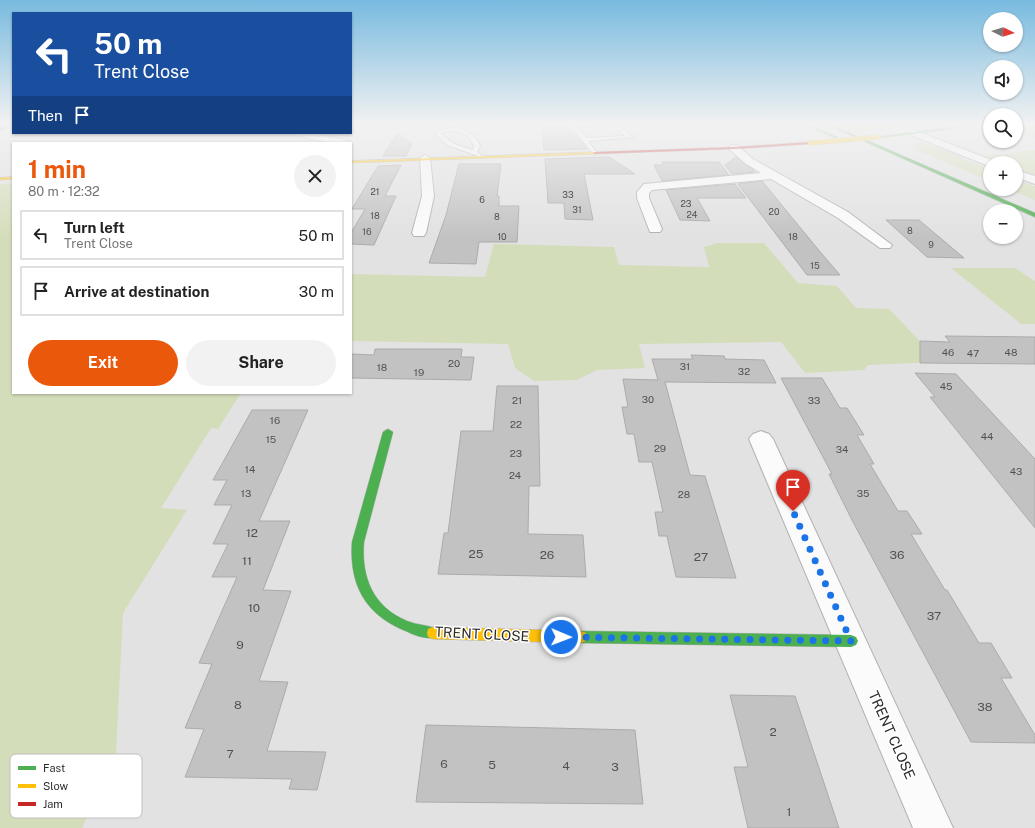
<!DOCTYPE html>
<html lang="en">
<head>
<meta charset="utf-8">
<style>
  body { margin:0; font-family:"Public Sans",sans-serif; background:#f2f2f2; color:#222; height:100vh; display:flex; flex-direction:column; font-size:15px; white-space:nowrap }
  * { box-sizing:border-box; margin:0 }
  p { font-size:13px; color:#767676 }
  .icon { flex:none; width:22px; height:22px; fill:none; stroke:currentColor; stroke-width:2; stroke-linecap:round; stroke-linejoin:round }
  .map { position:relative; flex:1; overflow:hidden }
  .side { position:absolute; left:12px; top:142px; width:340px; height:252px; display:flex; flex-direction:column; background:#fff; border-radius:0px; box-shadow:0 1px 3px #0004 }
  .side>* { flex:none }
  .top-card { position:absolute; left:12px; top:12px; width:340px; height:122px; border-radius:0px; box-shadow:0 1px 3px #0004; background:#1a4fa0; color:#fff; overflow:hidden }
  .needle { width:26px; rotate:95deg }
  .tools { position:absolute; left:983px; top:12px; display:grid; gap:8px }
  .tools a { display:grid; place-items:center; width:40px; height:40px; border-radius:50%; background:#fff; box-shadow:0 1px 3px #0004; font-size:20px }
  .pin { position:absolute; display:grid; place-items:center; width:34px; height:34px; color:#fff; margin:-41px -17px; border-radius:50% 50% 50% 0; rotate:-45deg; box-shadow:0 0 4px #0007 }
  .pin .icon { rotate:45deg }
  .me { position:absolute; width:44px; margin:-22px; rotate:91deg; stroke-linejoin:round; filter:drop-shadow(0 0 3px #0008) }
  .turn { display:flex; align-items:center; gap:14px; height:84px; padding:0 16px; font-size:18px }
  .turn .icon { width:52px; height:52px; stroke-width:2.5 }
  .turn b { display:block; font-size:28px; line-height:34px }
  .then { display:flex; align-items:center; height:38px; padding:0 16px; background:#0003; gap:8px; font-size:15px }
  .round { display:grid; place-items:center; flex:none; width:42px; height:42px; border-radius:21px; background:#f2f2f2 }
  .summary { display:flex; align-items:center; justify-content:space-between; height:68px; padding:0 16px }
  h1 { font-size:24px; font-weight:700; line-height:30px; color:#ea580c }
  .button { display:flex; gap:8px; margin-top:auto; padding:8px 16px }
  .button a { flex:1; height:46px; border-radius:24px; background:#ea580c; color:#fff; font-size:16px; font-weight:700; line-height:46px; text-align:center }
  .button a+a { background:#f2f2f2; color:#222 }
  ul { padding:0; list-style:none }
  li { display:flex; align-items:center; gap:12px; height:50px; margin:0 8px 6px; padding:0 8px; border:2px solid #e0e0e0; border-radius:0px }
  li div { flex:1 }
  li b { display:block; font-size:15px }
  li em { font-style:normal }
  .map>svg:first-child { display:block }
</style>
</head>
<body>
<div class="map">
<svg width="1035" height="828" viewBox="0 0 1035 828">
  <rect width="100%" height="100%" fill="#e2e2e2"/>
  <!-- green -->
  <g fill="#d4ddba">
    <path d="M830 123H940L853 132Z"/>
    <path d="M1035 123V138L1016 133V124Z"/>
    <path d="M921 142 956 154 965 160 990 169V181L916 150 913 144Z"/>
    <path d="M1035 150V175L1016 168V163H1001L982 156Z"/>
    <path d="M1016 179 1035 186V200L1008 189H1016Z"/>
    <path d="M13 183V393H241L218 429 211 428 161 508 187 510 123 613 116 753 82 828H0V184Z"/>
    <path d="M718 243H764L798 283 837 286 856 308 889 309 940 362 868 365 864 370 805 373 781 342 639 344 645 368 597 370 577 380 534 381 515 368 508 344 351 341V274L485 277 494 244 614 247 619 265 709 267 704 247Z"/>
    <path d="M951 268H1015L1035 281V324H1021Z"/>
  </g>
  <!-- building -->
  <g fill="#c2c2c2" stroke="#acabac">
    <path d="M542 123H556L577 137 587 149 544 150Z"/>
    <path d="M397 134 412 143 406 156H383Z"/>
    <path d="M609 157 635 174H584L593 220 565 219 564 203H548L545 159Z"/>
    <path d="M736 157 752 169 755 172 732 174 725 165Z"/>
    <path d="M662 162H719L729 175 662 181 654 165H663Z"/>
    <path d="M459 164H501L497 196H499V206H519L517 242H479L476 264 429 263 446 215Z"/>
    <path d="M401 165 385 196H396L374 245 351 244V233L365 209H352L378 166Z"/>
    <path d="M762 181 821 253 840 275H807L738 184Z"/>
    <path d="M735 184 746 198H697L710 221 680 220 666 190Z"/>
    <path d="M886 220H919L964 258 927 257Z"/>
    <path d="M945 336 1035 337V364L920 363V341L950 342Z"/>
    <path d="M375 349H462L461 357H474L471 380 351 378V354L374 355Z"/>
    <path d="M691 355 724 356 725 359 764 360 776 383 665 382 690 475 705 476 736 578 676 577 667 536H659L655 512H663L652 462H639L634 434H627L622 407H628L623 379 658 380 652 359H693Z"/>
    <path d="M915 373 956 374 1035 459V528L930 397H935Z"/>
    <path d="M781 378H822L840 408H847L864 435H857L874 464H870L898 511H907L922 534H911L945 590H947L979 643H991L1012 678H1001L1035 735V743L971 742 853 522 829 474H832Z"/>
    <path d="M497 386H538L540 486H529L528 534 583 535 586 577 438 574 444 533H448L461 431H493Z"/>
    <path d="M252 410H308L259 521H290L263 590 291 591 259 681 288 682 267 751 326 752 317 790 289 789 292 779 185 777 204 729 185 728 212 664 199 663 237 577H212L228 544H213L232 505H214L227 480H213Z"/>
    <path d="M730 695 795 696 839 828H748L734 767H748Z"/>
    <path d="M426 725 635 730 643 804 416 802Z"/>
  </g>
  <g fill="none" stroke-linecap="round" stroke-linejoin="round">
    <!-- lane casing -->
    <g stroke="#b1b1b1" stroke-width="2">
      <g id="lane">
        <path d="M573 123H600L598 125 577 126 586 138 625 136 610 123H615L633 137 588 141 597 153 594 155 570 125Z"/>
        <path d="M959 123H986L961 125Z"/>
        <path d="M449 128C463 128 474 132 480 146L477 152 481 155V157L447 145 435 133ZM449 131C460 131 470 135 474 146L473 150C460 146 450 144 441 133Z"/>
      </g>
    </g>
    <!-- street casing -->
    <g stroke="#b1b1b1" stroke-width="2">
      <g id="street">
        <path d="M914 130 994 161 996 163H990V166L986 165 911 135 909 133Z"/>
        <path d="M292 133H311L349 141 350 143H330L294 135Z"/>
        <path d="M734 145 738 146 753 159 848 212 892 245 890 248H880L838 218 771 179 652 190 649 193V198L662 229 660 232H650L637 198V192L644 184 761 173 745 163 730 150 729 148 730 146Z"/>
        <path d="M425 155 430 158 434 196 426 233 424 236H414L412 233 422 196 420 158Z"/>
        <path d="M1016 170 1035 176V184L1016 177Z"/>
        <path d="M761 431 769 434 773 439 953 828H913L749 439 753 434Z"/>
      </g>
    </g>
    <!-- fast casing -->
    <g stroke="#b1b1b1" stroke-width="1">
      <g id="fast">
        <path d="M10 123H13V124L0 131V128Z"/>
        <path d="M802 123H806L838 137 835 138Z"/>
        <path d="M823 123H827L1035 213V217Z"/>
        <path d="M959 123H963L952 129 879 138 877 137 951 127Z"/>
        <path d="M388 429 393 432 364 542C361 577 373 607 407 621 417 625 428 625 438 629L439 633 438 637C428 640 416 636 408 632 366 616 349 586 352 542L383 432Z"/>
        <path d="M581 631 851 635 856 637 858 641 856 645 851 647 581 643 576 641 575 637 576 633Z"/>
      </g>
    </g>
    <!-- slow casing -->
    <g stroke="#b1b1b1" stroke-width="1">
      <g id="slow">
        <path d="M597 152 595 154 351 163V161Z"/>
        <path d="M13 177V179L0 180V178Z"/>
        <path d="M433 627 581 631 586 633 587 637 586 641 581 643 433 639 428 637 427 633 428 629Z"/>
      </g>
    </g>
    <!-- jam casing -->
    <g stroke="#b1b1b1" stroke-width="1">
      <path id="jam" d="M810 142 811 144 734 149 595 154 593 153 595 152 734 147Z"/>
    </g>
    <!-- lane -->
    <use href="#lane" fill="#fbfbfb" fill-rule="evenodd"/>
    <!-- street -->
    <use href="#street" fill="#fbfbfb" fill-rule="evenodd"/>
    <!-- fast -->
    <use href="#fast" fill="#4caf50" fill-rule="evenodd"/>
    <!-- slow -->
    <use href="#slow" fill="#ffc107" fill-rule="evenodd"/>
    <!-- jam -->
    <use href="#jam" fill="#c62828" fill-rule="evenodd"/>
    <!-- slow-bridge casing -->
    <g stroke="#b1b1b1" stroke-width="5" stroke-linecap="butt">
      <path id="slow-bridge" d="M810 143 879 137"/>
    </g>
    <!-- slow-bridge -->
    <use href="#slow-bridge" stroke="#ffc107" stroke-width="4.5"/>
  </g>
  <!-- sky -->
  <linearGradient id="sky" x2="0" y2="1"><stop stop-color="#78badf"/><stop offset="0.52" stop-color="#f2f2f2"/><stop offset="1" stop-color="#f2f2f2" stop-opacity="0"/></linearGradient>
  <rect width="1035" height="238" fill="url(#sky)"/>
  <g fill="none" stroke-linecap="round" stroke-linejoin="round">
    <!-- route -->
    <path stroke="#1a73e8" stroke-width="7" stroke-dasharray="0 12.6" d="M561 637 851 641 793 511"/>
  </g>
  <g text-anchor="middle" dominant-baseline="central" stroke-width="3" stroke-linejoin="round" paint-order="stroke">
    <!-- far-number labels -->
    <g font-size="9" fill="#515152">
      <text x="375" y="191">21</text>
      <text x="568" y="194">33</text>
      <text x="482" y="199">6</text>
      <text x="686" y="203">23</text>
      <text x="577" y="209">31</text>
      <text x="774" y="211">20</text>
      <text x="692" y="214">24</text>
      <text x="375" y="215">18</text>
      <text x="497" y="216">8</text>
      <text x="910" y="230">8</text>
      <text x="367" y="231">16</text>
      <text x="502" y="236">10</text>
      <text x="793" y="236">18</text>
      <text x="931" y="244">9</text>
      <text x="815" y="265">15</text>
    </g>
    <!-- number labels -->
    <g font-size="10" fill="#515152">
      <text x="948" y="352">46</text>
      <text x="1011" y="352">48</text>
      <text x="973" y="353">47</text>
      <text x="454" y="363">20</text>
      <text x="685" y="366">31</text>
      <text x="382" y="367">18</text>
      <text x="744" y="371">32</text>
      <text x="419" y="372">19</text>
      <text x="946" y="386">45</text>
      <text x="648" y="399">30</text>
      <text x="517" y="400">21</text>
      <text x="814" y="400">33</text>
      <text x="275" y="420">16</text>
      <text x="516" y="424">22</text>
      <text x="987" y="436">44</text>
      <text x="271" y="439">15</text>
      <text x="660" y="448">29</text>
      <text x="842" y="449">34</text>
      <text x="516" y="453">23</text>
      <text x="250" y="469">14</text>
      <text x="1016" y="471">43</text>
      <text x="515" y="475">24</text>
      <text x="246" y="493">13</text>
      <text x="863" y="493">35</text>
      <text x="684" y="494">28</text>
    </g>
    <!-- near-number labels -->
    <g font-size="12" fill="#515152">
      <text x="252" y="533">12</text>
      <text x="476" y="554">25</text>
      <text x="547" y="555">26</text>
      <text x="897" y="555">36</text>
      <text x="701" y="557">27</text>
      <text x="247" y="561">11</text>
      <text x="254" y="608">10</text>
      <text x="934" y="616">37</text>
      <text x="240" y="645">9</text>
      <text x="238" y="705">8</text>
      <text x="985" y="707">38</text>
      <text x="773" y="732">2</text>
      <text x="230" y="754">7</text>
      <text x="444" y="764">6</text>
      <text x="492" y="765">5</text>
      <text x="566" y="766">4</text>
      <text x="615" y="767">3</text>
      <text x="789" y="812">1</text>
    </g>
    <!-- near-street labels -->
    <g font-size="14" fill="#2b2b2c" stroke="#fff">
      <text transform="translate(482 634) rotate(3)">TRENT CLOSE</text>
      <text transform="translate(892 735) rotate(66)">TRENT CLOSE</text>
    </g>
  </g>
  <!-- legend -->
  <rect x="10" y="754" width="132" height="64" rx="6" fill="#fff" stroke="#bfbfc0" stroke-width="1"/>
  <rect x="18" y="766" width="18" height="4" fill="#4caf50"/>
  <rect x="18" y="784" width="18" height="4" fill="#ffc107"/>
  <rect x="18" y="802" width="18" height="4" fill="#c62828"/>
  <g font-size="11" fill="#2b2b2c">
    <text x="43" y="772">Fast</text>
    <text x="43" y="790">Slow</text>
    <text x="43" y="808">Jam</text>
  </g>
</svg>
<div class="tools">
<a><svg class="needle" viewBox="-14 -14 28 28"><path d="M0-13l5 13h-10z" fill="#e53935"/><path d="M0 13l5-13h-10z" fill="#767676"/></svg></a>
<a><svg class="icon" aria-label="sound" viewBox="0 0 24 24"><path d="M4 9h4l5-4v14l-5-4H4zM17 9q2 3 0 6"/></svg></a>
<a><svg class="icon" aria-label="search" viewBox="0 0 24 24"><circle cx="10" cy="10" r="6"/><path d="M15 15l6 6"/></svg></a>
<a>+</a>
<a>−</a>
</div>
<div class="pin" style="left:793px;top:511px;background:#d93025"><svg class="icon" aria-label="arrive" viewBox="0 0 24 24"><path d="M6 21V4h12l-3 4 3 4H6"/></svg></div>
<svg class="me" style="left:561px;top:637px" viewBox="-20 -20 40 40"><circle r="17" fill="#1a73e8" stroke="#fff" stroke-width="3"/><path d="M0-11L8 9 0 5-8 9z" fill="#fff"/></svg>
<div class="top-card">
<div class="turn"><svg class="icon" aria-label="left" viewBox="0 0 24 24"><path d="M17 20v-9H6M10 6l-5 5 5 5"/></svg><div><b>50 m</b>Trent Close</div></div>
<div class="then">Then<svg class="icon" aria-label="arrive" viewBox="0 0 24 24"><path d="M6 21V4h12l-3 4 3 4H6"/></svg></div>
</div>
<section class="side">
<div class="summary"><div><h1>1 min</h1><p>80 m · 12:32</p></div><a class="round"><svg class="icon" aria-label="close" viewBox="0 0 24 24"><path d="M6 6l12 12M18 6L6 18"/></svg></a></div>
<ul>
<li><svg class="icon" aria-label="left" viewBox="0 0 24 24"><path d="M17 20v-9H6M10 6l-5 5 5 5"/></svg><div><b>Turn left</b><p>Trent Close</p></div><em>50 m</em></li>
<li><svg class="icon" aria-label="arrive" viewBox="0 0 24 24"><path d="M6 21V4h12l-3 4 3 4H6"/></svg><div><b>Arrive at destination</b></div><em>30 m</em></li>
</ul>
<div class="button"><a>Exit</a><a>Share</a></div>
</section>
</div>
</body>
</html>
